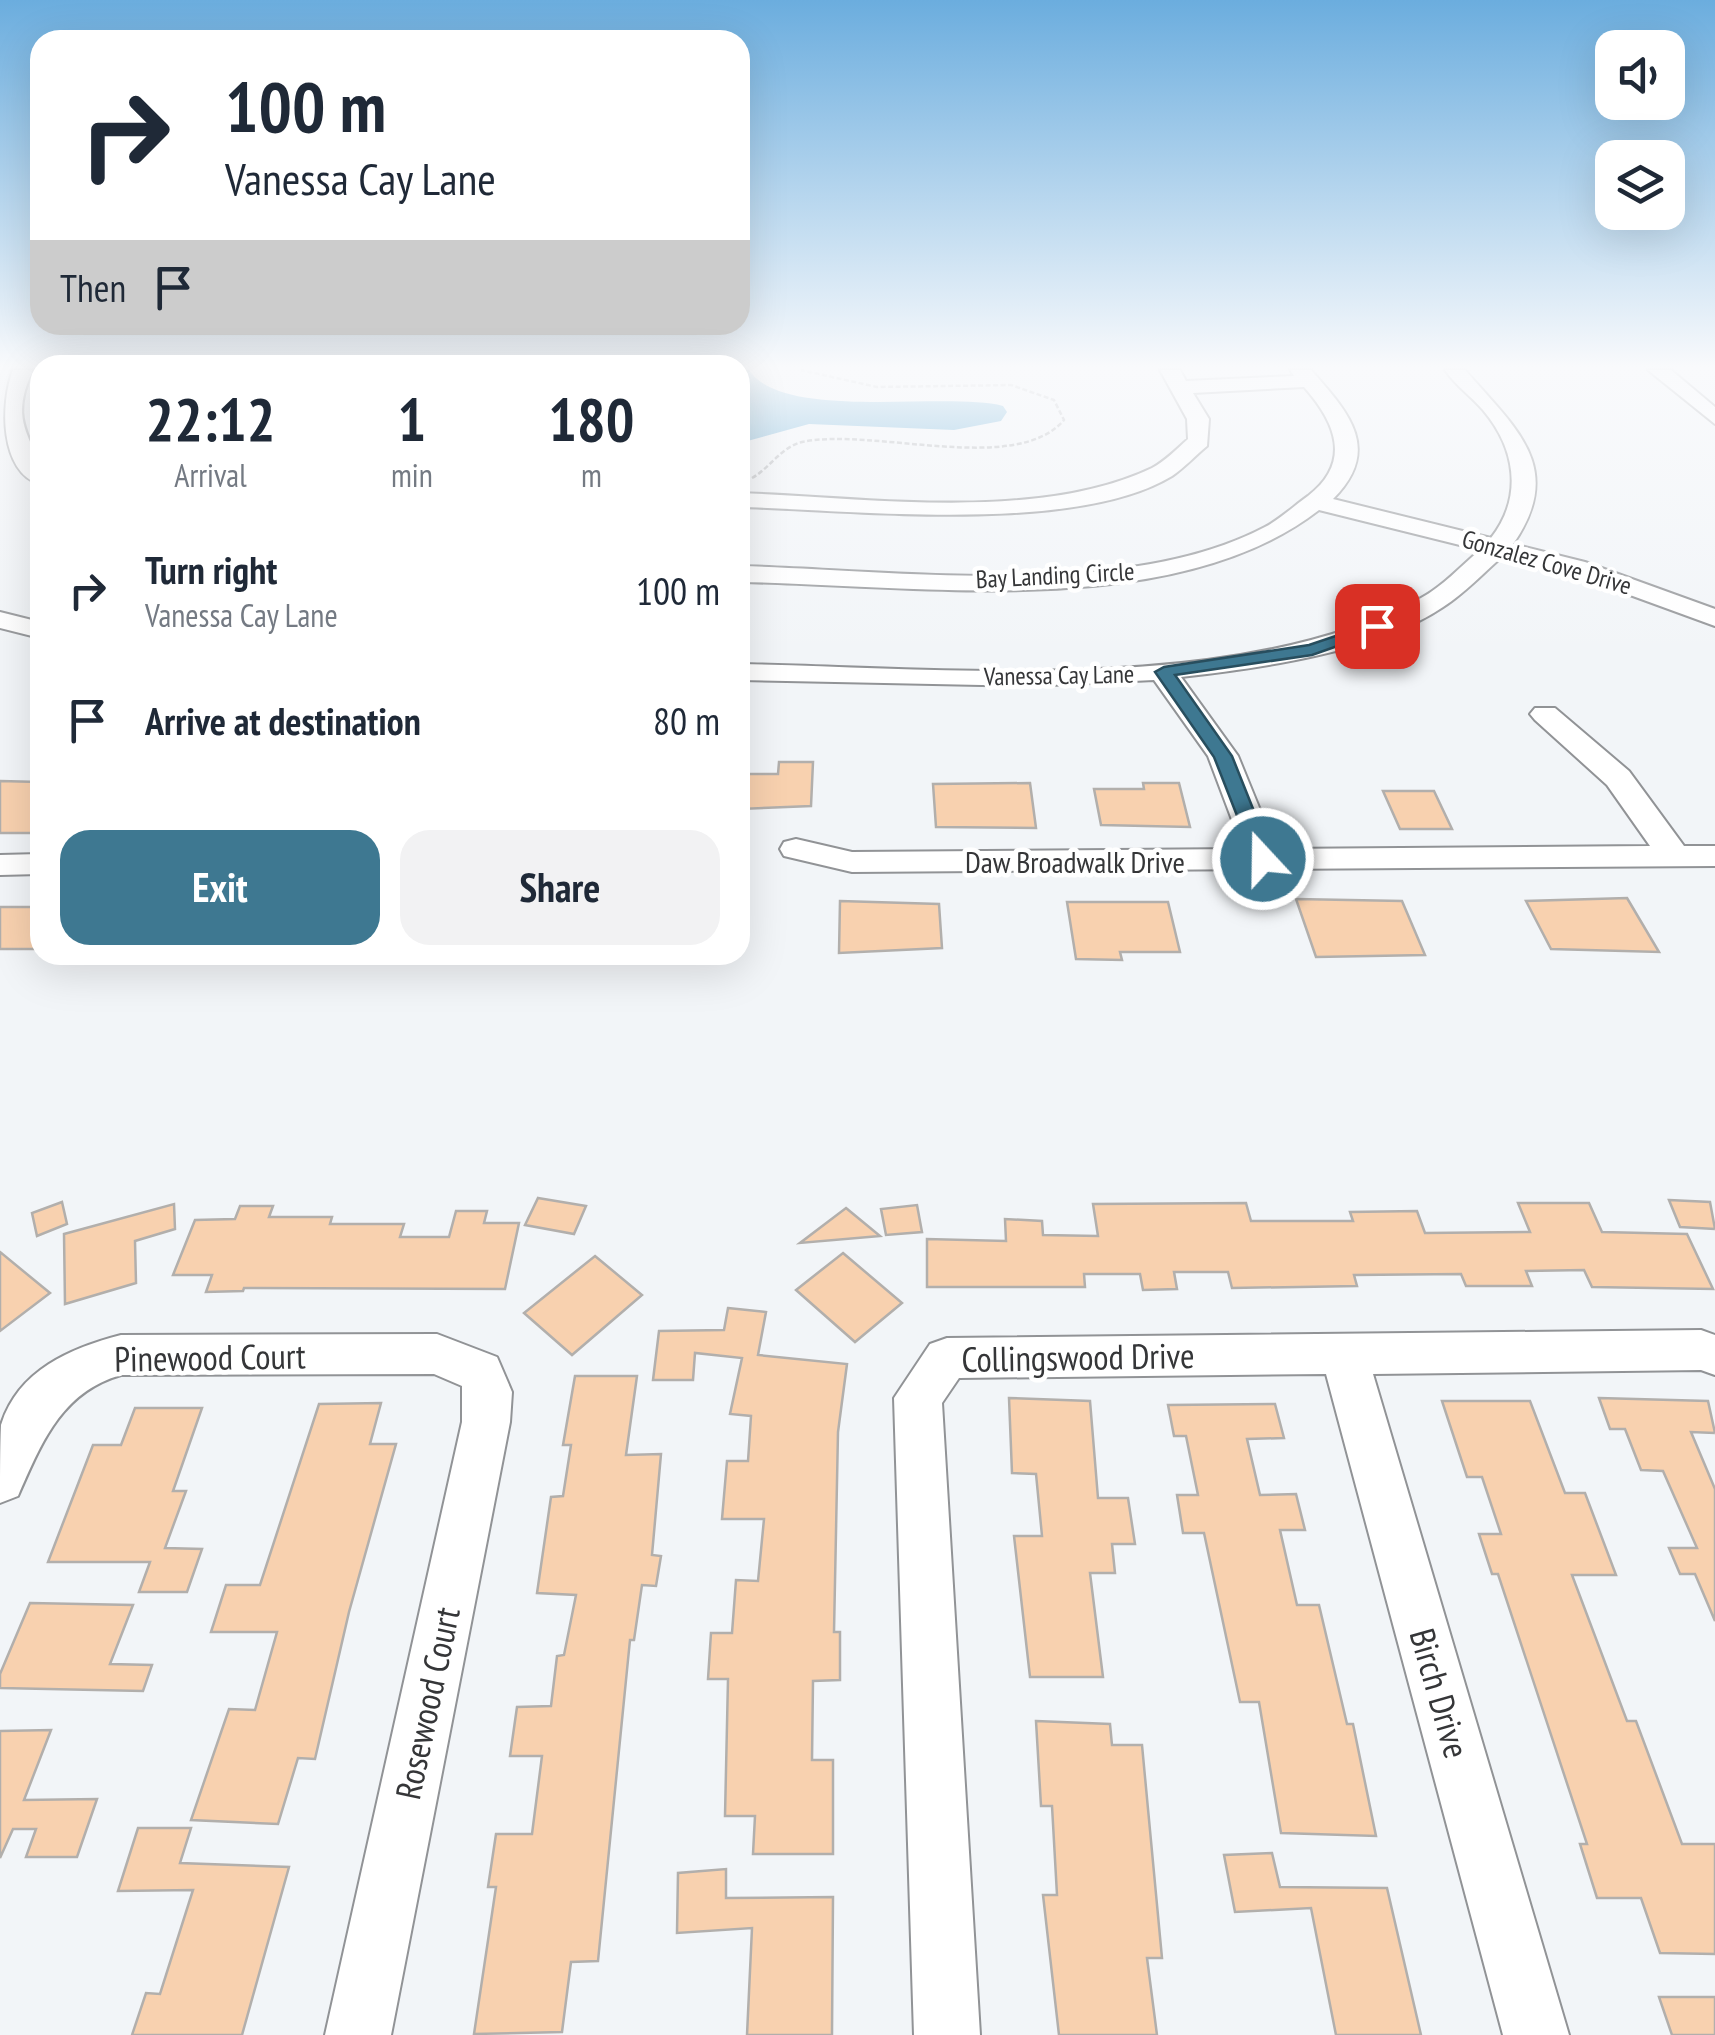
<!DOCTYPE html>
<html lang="en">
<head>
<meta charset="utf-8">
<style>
  body { margin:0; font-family:"PT Sans Narrow",sans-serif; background:#f2f2f3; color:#1f2937; height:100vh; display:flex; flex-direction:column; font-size:38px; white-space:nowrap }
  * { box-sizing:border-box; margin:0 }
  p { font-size:32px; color:#747a83 }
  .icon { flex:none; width:55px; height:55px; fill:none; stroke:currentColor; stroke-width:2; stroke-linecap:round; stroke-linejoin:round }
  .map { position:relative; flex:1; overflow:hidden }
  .details { position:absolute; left:30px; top:355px; width:720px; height:610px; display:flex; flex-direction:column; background:#fff; border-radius:30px; box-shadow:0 10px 40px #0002 }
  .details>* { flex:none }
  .hud { position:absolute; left:30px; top:30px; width:720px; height:305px; border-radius:30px; box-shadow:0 10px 40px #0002; background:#fff; color:#1f2937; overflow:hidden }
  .buttons { position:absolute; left:1595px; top:30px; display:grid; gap:20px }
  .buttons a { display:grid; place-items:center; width:90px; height:90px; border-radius:20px; background:#fff; box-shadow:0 10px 40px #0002; font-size:50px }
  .pin { position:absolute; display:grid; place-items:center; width:85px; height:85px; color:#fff; margin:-42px; border-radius:20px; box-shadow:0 5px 15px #0006 }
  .me { position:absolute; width:110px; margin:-55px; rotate:339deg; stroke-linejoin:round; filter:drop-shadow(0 0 8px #0008) }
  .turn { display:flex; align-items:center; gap:35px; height:210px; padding:0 30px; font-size:45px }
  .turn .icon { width:130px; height:130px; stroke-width:2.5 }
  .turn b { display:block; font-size:70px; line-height:85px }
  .then { display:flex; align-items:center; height:95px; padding:0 30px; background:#0003; gap:20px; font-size:38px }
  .eta { display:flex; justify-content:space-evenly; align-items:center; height:170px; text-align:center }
  .eta b { font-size:60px; font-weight:700; line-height:70px }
  .cta { display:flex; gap:20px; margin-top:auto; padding:20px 30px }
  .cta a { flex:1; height:115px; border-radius:30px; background:#3e7891; color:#fff; font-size:40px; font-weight:700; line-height:115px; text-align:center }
  .cta a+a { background:#f2f2f3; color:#1f2937 }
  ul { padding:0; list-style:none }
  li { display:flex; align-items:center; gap:30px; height:130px; padding:0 30px }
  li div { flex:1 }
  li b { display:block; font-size:38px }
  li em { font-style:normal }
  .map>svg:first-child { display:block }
</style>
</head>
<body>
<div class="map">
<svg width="1715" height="2035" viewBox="0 0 1715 2035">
  <rect width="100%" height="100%" fill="#f2f5f8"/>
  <!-- water -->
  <path fill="#50a2d0" d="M740 370H749C783 422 946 391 1003 406L1007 412 1001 421 954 430 809 424 740 443Z"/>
  <!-- building -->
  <g fill="#f8d1af" stroke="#b2afac" stroke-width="2.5">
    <path d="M779 762H813L811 806 740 809V774H778Z"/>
    <path d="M0 781 40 782V833H0Z"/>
    <path d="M1030 783 1036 828 936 827 933 784Z"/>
    <path d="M1143 783H1179L1190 827 1101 825 1094 789H1144Z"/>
    <path d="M1383 791H1434L1452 829H1400Z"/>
    <path d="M1627 898 1659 952 1551 949 1526 901Z"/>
    <path d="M1296 899 1402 901 1425 955 1316 957Z"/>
    <path d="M840 901 939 904 942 948 839 953Z"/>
    <path d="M1067 902H1168L1180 952H1120L1122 960 1076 959Z"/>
    <rect x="0" y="907" width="40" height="42"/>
    <path d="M538 1198 586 1206 574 1234 525 1225Z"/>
    <path d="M1669 1200 1710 1202 1715 1229 1680 1227Z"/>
    <path d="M62 1202 67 1224 37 1236 32 1213Z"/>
    <path d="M1246 1203 1251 1221H1353L1350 1212 1417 1211 1425 1233 1530 1232 1518 1203H1589L1602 1232 1687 1234 1713 1289 1592 1287 1584 1270 1526 1271 1532 1286H1466L1461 1274 1354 1275 1357 1286 1232 1288 1228 1272H1174L1177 1289 1143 1290 1140 1274H1084L1085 1287H927V1239L1006 1241 1005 1219 1042 1221 1043 1235 1098 1236 1093 1204Z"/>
    <path d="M174 1204 175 1229 135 1241 136 1283 65 1304 64 1234Z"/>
    <path d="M917 1205 922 1232 886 1235 881 1209Z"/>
    <path d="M240 1206H273L269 1217H332L330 1224H404L400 1237H449L456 1211H487L484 1223H519L505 1289 244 1288 243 1291 206 1292 212 1275H173L195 1220 235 1219Z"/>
    <path d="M846 1208 880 1236 800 1243Z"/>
    <path d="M0 1252 50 1293 0 1331Z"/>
    <path d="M843 1253 902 1303 855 1342 796 1290Z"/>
    <path d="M595 1256 642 1295 572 1355 524 1313Z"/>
    <path d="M728 1308 766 1312 758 1355 847 1364 838 1432 834 1632H840V1680L813 1681 812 1760H833V1854H753L755 1816H725L728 1679H708L711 1633H732L736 1580 758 1581 764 1519H722L727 1461H748L751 1416 730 1414 742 1358 695 1353 693 1380H653L659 1331 724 1330Z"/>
    <path d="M575 1376H637L626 1455 661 1454 652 1555 661 1556 656 1586 642 1585 634 1640H630L598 1961 571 1962 562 2032 474 2034 496 1887H488L496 1834H532L542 1756H510L517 1707 551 1706 557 1656 564 1655 576 1595 537 1593 551 1497 563 1496 571 1445H563Z"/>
    <path d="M1009 1398 1090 1401 1098 1498H1128L1135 1544H1112L1115 1573H1090L1103 1677H1030L1014 1536H1042L1036 1474 1012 1473Z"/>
    <path d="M1599 1398 1708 1401 1715 1433 1691 1432 1715 1489V1621L1695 1574H1680L1669 1548H1697L1663 1471 1641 1470 1625 1429H1610Z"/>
    <path d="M1442 1401H1530L1565 1493H1585L1616 1575H1572L1627 1721H1636L1682 1844H1715V1954L1660 1953 1641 1898H1597L1580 1844H1587L1498 1574H1492L1479 1534H1501L1482 1477H1467Z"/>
    <path d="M381 1403 370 1444H396L349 1612 315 1759 298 1758 278 1824 191 1820 229 1709 255 1710 277 1632H211L226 1585H260L319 1404Z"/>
    <path d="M1275 1404 1284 1438 1247 1439 1260 1495 1296 1494 1305 1530H1280L1297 1605H1319L1347 1724H1353L1376 1836 1281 1833 1259 1702H1240L1204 1533H1183L1177 1495H1198L1186 1436H1174L1168 1405Z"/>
    <path d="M135 1408H202L173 1491H186L165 1548 202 1549 187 1592H139L150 1562H48L93 1445H121Z"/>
    <path d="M30 1603 133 1605 110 1664 152 1665 143 1691 0 1688V1674Z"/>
    <path d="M1036 1721 1110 1724 1112 1745H1142L1162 1958H1147L1157 2035H1059L1043 1895H1057L1052 1806H1041Z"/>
    <path d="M51 1730 24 1800 97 1799 77 1857H26L36 1829H13L0 1858V1731Z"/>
    <path d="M138 1828H191L180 1863 289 1867 242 2035H132L146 1993 160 1994 193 1890 118 1891Z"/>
    <path d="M1272 1853 1280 1887 1387 1888 1421 2035H1336L1311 1908 1235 1912 1224 1855Z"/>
    <path d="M726 1869V1898L833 1897 832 2035H747L752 1928 677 1933 678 1873Z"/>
    <path d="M1659 1997H1715V2035H1672Z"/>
  </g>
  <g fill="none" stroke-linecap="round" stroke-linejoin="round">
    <!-- minor casing -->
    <g stroke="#919396" stroke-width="4">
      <g id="minor">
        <path d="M13 370H33C5 429 40 436 40 484 0 473 0 403 13 370Z"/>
        <path d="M1160 370H1180L1186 381 1294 376 1290 370H1311C1348 412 1383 449 1333 499L1491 538C1523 497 1516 449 1483 410 1471 396 1456 386 1445 370H1465C1514 427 1567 467 1513 544L1585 562 1715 609V626L1567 572 1503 556C1483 573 1465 593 1443 607 1376 652 1261 668 1181 677L1238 756 1276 849 1650 846 1607 785 1535 720 1530 714 1535 708H1555L1629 771 1684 846H1715V866L852 872 784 856 780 849 784 842 796 839 852 852 1243 849 1208 756 1154 680 1030 686 740 680V664C946 668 1235 697 1421 598 1442 587 1461 566 1480 550L1319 510C1173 623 916 585 740 582V566C895 570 1125 601 1265 527 1280 519 1294 506 1308 496 1352 462 1336 423 1304 387L1193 393 1209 419 1207 446C1196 455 1184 468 1172 476 1075 535 853 510 740 507V493C866 497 1036 523 1152 468 1165 461 1177 449 1188 439L1187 419Z"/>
        <path d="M1648 370H1671L1715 407V424Z"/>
        <path d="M0 612 40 622V638L0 628Z"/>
        <path d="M40 854V874L0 875V855Z"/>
        <path d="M1701 1330 1715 1335V1375L1701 1370 1373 1374 1569 2035H1503L1326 1374 959 1378 942 1403 980 2035H914L894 1398 930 1344 947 1338Z"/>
        <path d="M437 1334 497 1357 512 1392 510 1422 391 2035H325L462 1422V1386L434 1374 121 1375C61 1392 41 1444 18 1496L0 1503C0 1480 0 1447 1 1425 18 1370 71 1348 121 1335Z"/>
      </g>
    </g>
    <!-- path -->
    <path stroke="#aaacaf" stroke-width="2.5" stroke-dasharray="5 2.5" stroke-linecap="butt" d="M752 478C770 468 781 447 802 442 874 427 1016 476 1064 420L1054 400 1011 385 877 387 801 370"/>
    <!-- minor -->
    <use href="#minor" fill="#fff" fill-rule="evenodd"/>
  </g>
  <!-- sky -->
  <linearGradient id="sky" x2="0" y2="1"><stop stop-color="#6badde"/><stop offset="0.56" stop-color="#f9fafc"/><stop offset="1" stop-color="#f9fafc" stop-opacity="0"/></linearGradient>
  <rect width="1715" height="655" fill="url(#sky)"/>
  <!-- route -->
  <path fill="#3e7891" stroke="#284e5e" stroke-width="2.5" d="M1377 622 1385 626 1383 630 1312 655 1175 675 1232 756 1273 859 1263 865 1256 864 1214 757 1155 672 1164 667 1309 645Z"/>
  <g text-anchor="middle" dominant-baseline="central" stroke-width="9" stroke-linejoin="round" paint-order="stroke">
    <!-- far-street labels -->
    <g font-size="25" fill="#353638" stroke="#fff">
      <text transform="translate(1547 562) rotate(16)">Gonzalez Cove Drive</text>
      <text transform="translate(1055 575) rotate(-3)">Bay Landing Circle</text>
      <text transform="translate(1059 675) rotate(-1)">Vanessa Cay Lane</text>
    </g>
    <!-- street labels -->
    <g font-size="30" fill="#353638" stroke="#fff">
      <text x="1075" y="861">Daw Broadwalk Drive</text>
    </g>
    <!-- near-street labels -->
    <g font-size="35" fill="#353638" stroke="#fff">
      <text transform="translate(210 1357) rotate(-1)">Pinewood Court</text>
      <text transform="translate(1078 1357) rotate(-1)">Collingswood Drive</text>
      <text transform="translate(1440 1693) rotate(74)">Birch Drive</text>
      <text transform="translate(427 1703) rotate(-78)">Rosewood Court</text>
    </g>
  </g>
</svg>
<div class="buttons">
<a><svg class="icon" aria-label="sound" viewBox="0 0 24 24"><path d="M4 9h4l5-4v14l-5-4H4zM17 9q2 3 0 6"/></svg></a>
<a><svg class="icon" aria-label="layers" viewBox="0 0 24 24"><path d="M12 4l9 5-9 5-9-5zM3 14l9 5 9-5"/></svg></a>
</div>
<div class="pin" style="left:1377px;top:626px;background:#d93025"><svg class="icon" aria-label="arrive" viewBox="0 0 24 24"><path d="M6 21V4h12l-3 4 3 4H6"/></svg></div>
<svg class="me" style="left:1263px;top:859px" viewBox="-20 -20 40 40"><circle r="17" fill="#3e7891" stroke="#fff" stroke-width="3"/><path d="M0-11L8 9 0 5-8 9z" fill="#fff"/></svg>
<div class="hud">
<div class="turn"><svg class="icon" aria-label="right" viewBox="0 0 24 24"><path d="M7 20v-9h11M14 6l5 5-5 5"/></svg><div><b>100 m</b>Vanessa Cay Lane</div></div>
<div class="then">Then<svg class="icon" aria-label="arrive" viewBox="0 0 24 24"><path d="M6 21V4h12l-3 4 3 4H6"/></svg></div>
</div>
<section class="details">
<div class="eta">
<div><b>22:12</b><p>Arrival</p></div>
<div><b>1</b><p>min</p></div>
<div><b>180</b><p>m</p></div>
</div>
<ul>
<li><svg class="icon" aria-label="right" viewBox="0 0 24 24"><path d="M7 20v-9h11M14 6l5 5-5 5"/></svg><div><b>Turn right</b><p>Vanessa Cay Lane</p></div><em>100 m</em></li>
<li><svg class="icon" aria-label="arrive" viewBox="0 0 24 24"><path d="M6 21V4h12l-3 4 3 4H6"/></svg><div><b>Arrive at destination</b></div><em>80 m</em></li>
</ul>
<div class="cta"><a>Exit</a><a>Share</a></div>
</section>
</div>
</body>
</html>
